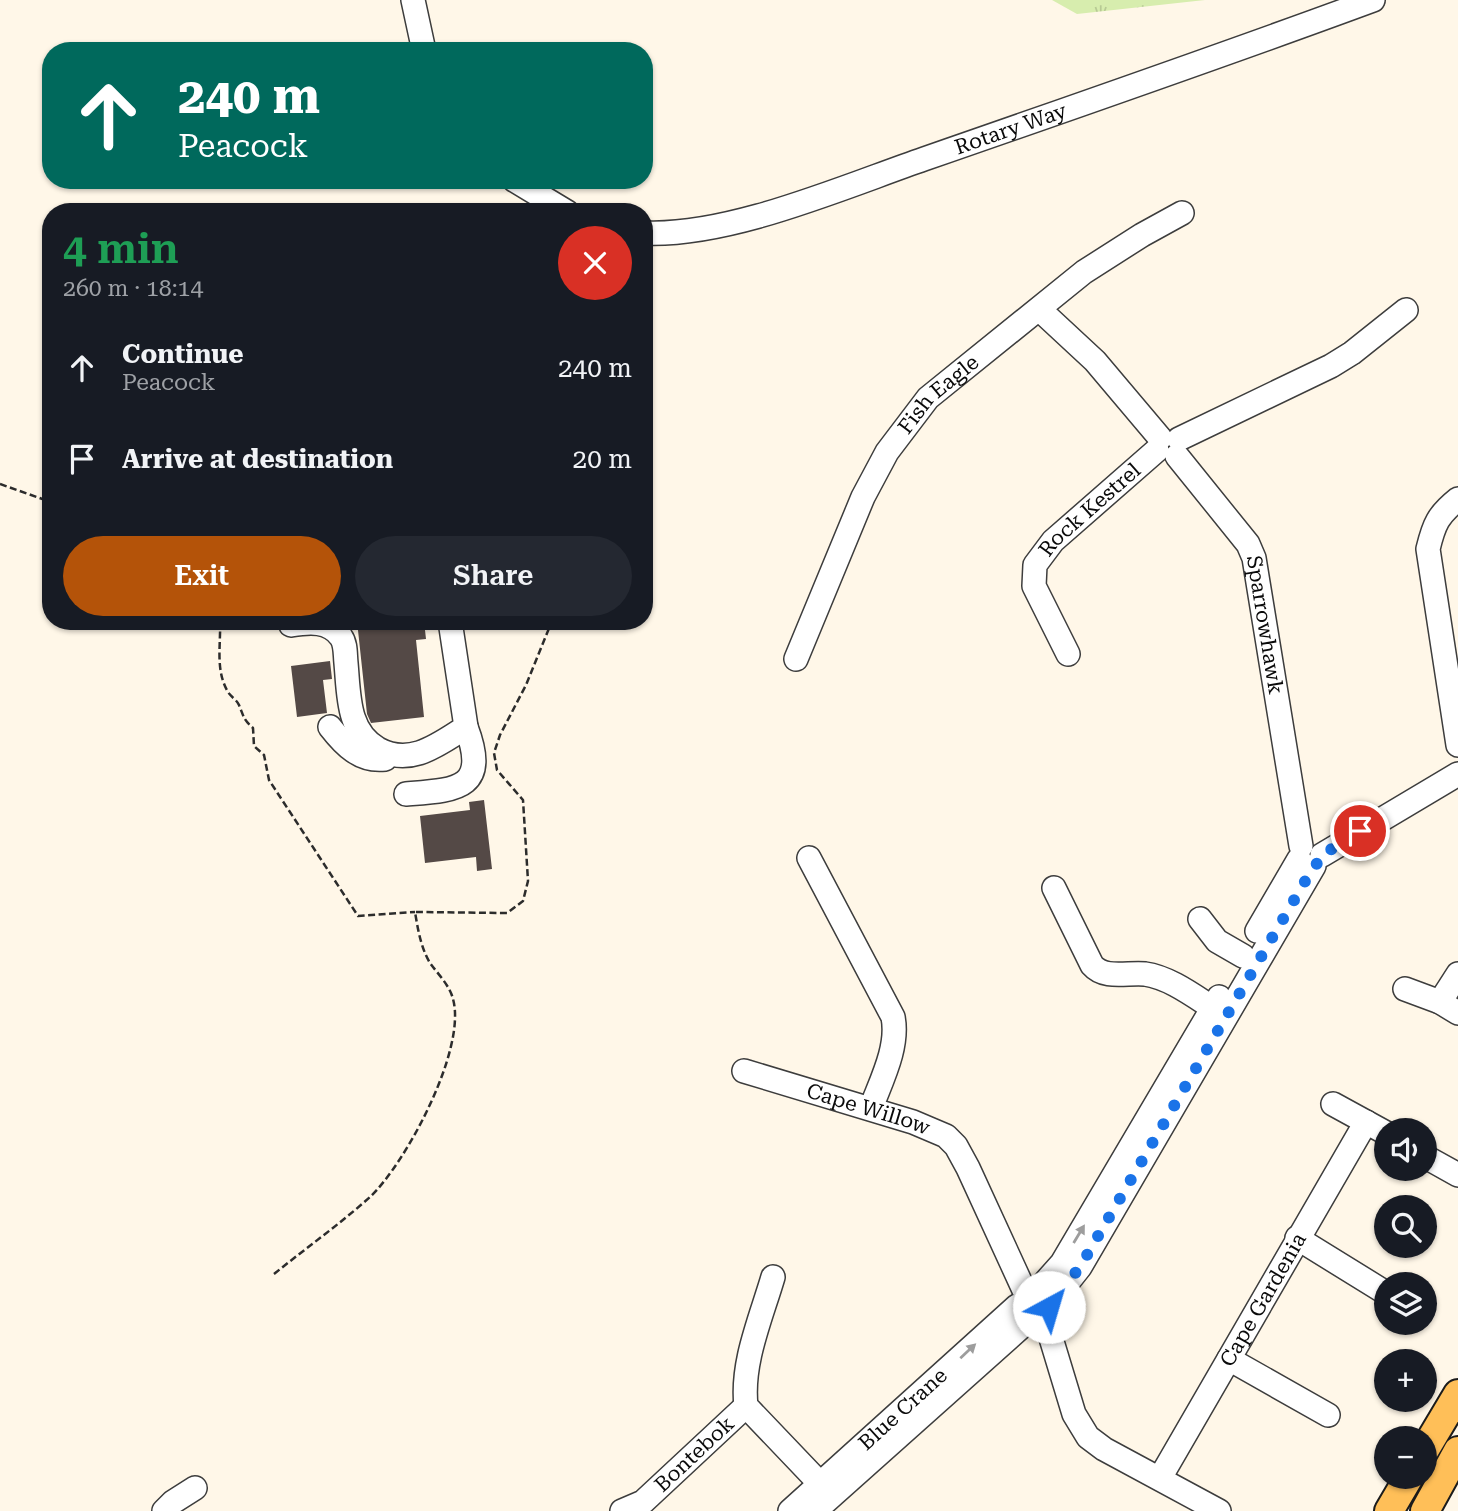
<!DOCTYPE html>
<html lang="en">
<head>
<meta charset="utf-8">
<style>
  body { margin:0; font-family:"Roboto Serif",serif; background:#242831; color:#f1f3f6; height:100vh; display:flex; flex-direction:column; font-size:26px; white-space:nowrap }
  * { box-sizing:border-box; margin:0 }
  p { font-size:23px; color:#9ea1a6 }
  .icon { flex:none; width:38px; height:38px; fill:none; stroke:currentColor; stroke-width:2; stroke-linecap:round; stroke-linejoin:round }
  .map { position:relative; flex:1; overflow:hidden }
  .panel { position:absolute; left:42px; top:203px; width:611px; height:427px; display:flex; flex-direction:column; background:#171b24; border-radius:28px; box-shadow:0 2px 5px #0004 }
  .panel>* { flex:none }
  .banner { position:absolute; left:42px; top:42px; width:611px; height:147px; border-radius:28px; box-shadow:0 2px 5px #0004; background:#00695c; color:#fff; overflow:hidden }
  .controls { position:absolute; left:1374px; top:1118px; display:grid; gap:14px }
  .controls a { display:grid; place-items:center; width:63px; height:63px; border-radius:50%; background:#171b24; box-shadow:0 2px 5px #0004; font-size:35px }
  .pin { position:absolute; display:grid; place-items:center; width:60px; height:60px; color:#fff; margin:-30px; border:4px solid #fff; border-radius:50%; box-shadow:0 2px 7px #0007 }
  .me { position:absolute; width:77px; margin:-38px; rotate:39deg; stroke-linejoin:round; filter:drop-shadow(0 0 5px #0008) }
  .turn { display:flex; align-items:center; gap:24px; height:147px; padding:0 21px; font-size:32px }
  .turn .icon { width:91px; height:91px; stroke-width:2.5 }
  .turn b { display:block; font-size:49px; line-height:60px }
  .round { display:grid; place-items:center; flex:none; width:74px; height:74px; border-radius:37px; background:#242831 }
  .overview { display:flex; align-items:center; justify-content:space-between; height:119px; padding:0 21px }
  h1 { font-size:42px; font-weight:600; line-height:52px; color:#1e9e55 }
  .button { display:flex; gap:14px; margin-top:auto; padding:14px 21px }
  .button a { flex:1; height:80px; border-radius:42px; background:#b45309; color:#fff; font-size:28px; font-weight:600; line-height:80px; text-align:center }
  .button a+a { background:#242831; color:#f1f3f6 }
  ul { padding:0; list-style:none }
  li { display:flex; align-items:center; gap:21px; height:91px; padding:0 21px }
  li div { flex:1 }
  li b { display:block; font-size:26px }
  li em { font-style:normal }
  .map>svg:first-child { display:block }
</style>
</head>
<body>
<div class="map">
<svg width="1458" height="1511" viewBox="0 0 1458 1511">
  <defs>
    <pattern id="park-tufts" width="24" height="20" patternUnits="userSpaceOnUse" patternTransform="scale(1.75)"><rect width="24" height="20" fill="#d7edae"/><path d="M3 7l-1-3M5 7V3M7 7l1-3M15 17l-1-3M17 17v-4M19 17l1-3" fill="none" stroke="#b7ca94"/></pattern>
  </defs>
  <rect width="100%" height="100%" fill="#fff7e8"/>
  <!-- park -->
  <path fill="url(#park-tufts)" d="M1052 0H1205L1077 14Z"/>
  <!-- building -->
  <g fill="#544946">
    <path d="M357 621H424L426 639 416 640 424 717 371 723 367 714Z"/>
    <path d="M330 661 332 679 323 680 327 713 297 717 291 666Z"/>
    <path d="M484 800 492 869 477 871 476 857 425 863 420 816 470 810 469 802Z"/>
  </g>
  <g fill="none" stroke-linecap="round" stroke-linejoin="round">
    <!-- minor casing -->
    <g stroke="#3d3d3d" stroke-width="26">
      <g id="minor">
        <path d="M413 0 424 51"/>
        <path d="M514 180 567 212"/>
        <path id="s1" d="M644 233C729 237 843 187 924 159 1074 107 1224 55 1373 0"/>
        <path d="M1039 309 1095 361 1160 438"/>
        <path d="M1179 439 1331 366 1352 353 1406 310"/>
        <path id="s2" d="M1177 456 1248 544 1254 558 1301 846"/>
        <path d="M1458 499C1438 515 1434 524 1428 549L1458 745"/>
        <path d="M291 625C309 622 329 620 341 637 346 644 345 654 346 663 349 695 347 731 378 749 411 767 439 744 466 727L450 621"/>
        <path id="s3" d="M1068 654 1034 586 1035 565 1053 541 1157 450"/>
        <path id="s4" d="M796 659 863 497 887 452 928 398 1084 272 1142 235 1182 213"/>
        <path d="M330 727C344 745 360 762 385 759"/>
        <path d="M406 794C456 790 490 790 466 727"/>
        <path d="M1322 855 1458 774"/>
        <path d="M809 858 893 1017C899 1047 881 1081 871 1108"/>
        <path d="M1054 888 1092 965C1105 980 1128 972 1145 974 1173 978 1200 1001 1224 1015"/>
        <path d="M1200 919 1217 941 1243 956"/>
        <path d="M1257 931 1299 859"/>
        <path d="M1405 989 1440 1002 1458 1013"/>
        <path d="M1440 1002 1458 974"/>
        <path id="s5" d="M744 1071 913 1122 946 1136 956 1146 968 1168 1024 1290"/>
        <path d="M1333 1104 1386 1133"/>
        <path d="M1424 1156 1458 1175"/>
        <path d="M1297 1238 1386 1293"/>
        <path d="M773 1277C761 1318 741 1363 746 1406L829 1493"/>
        <path d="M1039 1289 1062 1263 1219 997"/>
        <path d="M1049 1306 1080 1267 1314 866"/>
        <path d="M1044 1315 1074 1414 1088 1437 1104 1449 1219 1511"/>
        <path d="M1229 1359 1328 1415"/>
        <path id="s6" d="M1160 1478 1366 1122"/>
        <path d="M164 1511 173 1502 195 1488"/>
        <path id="s7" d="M622 1511 643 1502 746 1406"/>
        <path id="s8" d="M790 1511 1017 1306"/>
        <path d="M815 1511 1030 1319"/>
      </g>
    </g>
    <!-- major casing -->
    <g stroke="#1b1b1b" stroke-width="32">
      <g id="major">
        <path d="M1424 1451 1458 1394"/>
        <path d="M1389 1511 1409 1477"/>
        <path d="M1425 1511 1458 1451"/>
      </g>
    </g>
    <!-- path -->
    <g stroke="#2c2c2c" stroke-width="2.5" stroke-dasharray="7 3.5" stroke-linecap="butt">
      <path d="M0 484 51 502"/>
      <path d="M220 621C221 645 215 670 228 692 231 697 237 700 239 705 244 717 243 719 253 728L254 746 264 755 269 780 358 916 415 912"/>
      <path d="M274 1274C306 1248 340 1224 370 1197 406 1163 467 1049 453 999 450 986 438 974 430 963 421 948 418 930 415 912L507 913 523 901 528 881 523 800 497 770 494 753 500 735 526 685 552 621"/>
    </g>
    <!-- minor -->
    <use href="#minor" stroke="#fff" stroke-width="23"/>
    <!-- major -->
    <use href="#major" stroke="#ffbf58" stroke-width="28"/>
  </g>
  <!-- one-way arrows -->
  <defs><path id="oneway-solid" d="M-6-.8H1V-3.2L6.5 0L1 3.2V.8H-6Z" transform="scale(1.75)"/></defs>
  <g fill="#9d9d9d">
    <use href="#oneway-solid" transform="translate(1079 1234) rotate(-59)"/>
    <use href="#oneway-solid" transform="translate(968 1351) rotate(-43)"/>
  </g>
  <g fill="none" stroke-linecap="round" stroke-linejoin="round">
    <!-- route -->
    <path stroke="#1a73e8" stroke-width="12" stroke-dasharray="0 21.6" d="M1049 1307 1080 1267 1314 866 1320 861 1322 855 1360 831"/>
  </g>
  <g text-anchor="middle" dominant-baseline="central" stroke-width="7" stroke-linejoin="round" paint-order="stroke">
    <!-- street labels -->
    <g font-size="21" fill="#0a0a0a" stroke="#fff">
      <text stroke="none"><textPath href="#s1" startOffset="383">Rotary Way</textPath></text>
      <text stroke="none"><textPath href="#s4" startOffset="304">Fish Eagle</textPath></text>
      <text stroke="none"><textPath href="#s3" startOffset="175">Rock Kestrel</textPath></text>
      <text stroke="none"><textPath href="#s2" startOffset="196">Sparrowhawk</textPath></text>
      <text stroke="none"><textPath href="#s5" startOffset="130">Cape Willow</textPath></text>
      <text stroke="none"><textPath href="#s6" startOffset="206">Cape Gardenia</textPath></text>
      <text stroke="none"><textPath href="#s8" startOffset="152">Blue Crane</textPath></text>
      <text stroke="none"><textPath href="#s7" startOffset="93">Bontebok</textPath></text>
    </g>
  </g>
</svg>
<div class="controls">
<a><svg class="icon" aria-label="sound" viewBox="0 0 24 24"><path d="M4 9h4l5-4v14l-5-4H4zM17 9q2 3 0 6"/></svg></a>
<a><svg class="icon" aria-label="search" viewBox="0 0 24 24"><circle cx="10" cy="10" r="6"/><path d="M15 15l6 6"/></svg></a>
<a><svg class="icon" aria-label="layers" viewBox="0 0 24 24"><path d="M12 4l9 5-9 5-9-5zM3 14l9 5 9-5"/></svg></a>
<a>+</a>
<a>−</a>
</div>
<div class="pin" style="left:1360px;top:831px;background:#d93025"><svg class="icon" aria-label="arrive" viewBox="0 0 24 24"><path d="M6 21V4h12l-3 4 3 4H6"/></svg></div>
<svg class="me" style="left:1049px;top:1307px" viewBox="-20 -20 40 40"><circle r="19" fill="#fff"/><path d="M0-13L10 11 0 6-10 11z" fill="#1a73e8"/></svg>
<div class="banner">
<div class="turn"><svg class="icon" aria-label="ahead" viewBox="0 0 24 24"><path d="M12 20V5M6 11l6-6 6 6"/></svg><div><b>240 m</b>Peacock</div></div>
</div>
<section class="panel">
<div class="overview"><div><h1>4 min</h1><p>260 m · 18:14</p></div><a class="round" style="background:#d93025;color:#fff"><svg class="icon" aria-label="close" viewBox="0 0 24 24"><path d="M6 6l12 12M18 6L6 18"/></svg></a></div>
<ul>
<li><svg class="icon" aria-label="ahead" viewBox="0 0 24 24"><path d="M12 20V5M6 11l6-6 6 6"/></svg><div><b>Continue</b><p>Peacock</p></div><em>240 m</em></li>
<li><svg class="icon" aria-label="arrive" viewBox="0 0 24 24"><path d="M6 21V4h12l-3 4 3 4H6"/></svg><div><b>Arrive at destination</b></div><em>20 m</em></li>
</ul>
<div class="button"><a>Exit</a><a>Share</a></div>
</section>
</div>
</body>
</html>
